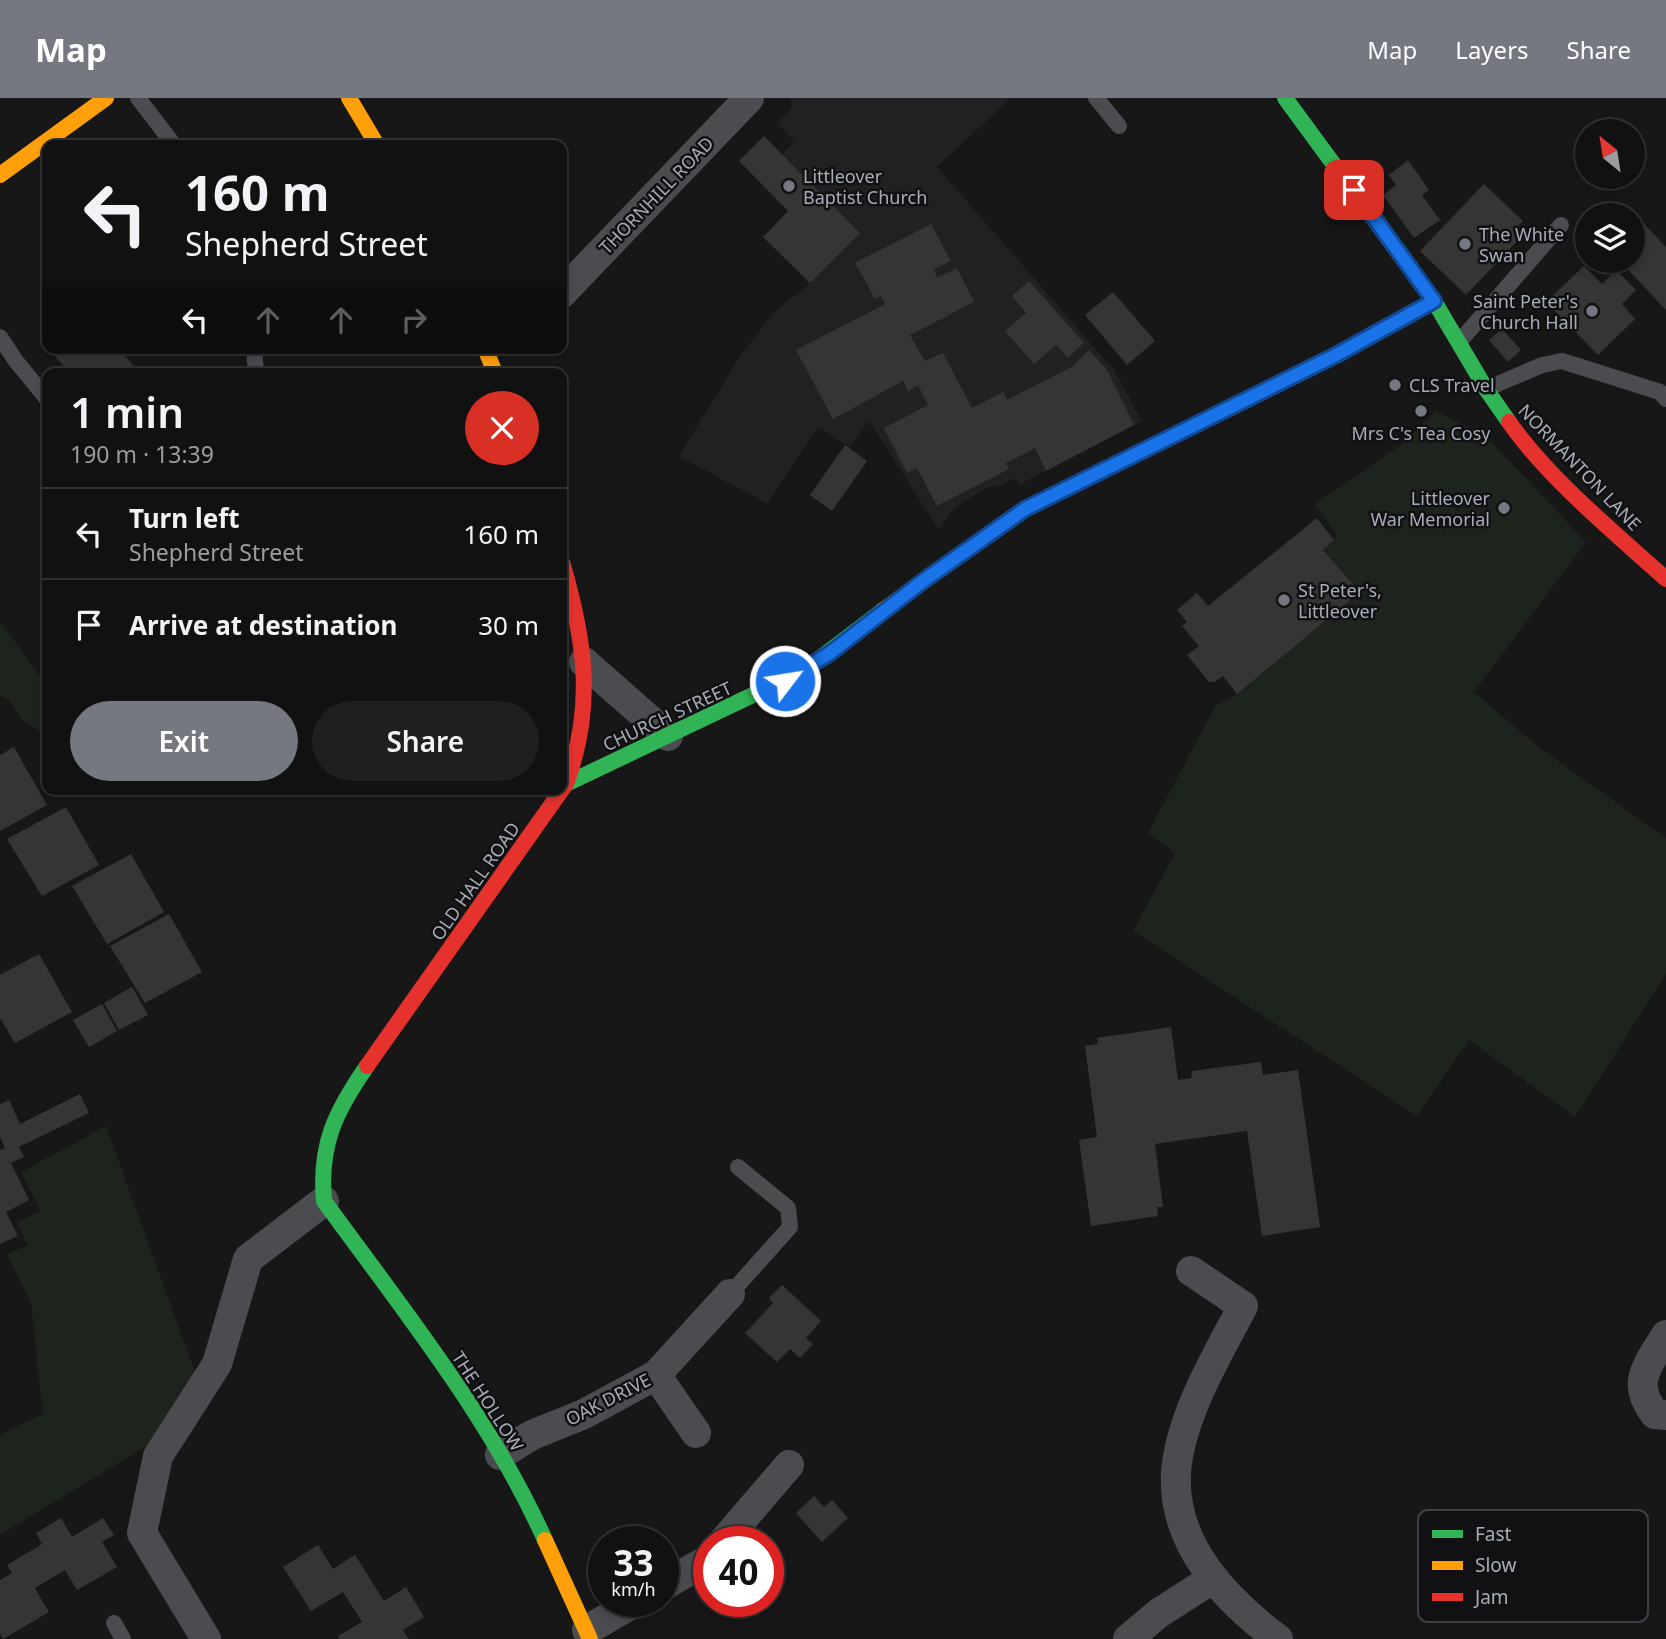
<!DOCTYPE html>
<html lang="en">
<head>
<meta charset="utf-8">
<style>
  body { margin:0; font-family:"Noto Sans",sans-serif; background:#1e1f1f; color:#f1f3f6; height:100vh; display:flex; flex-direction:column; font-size:26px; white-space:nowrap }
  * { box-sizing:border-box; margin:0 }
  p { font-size:23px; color:#9c9d9f }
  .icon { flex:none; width:38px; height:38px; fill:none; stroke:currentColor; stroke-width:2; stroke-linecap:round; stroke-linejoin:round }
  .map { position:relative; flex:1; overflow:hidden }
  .panel { position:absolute; left:42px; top:270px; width:525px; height:427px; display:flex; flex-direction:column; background:#111; border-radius:14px; box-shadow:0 4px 10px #0003,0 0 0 2px #303131 }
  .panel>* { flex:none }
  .guide { position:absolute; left:42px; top:42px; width:525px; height:214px; border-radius:14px; box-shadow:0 4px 10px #0003,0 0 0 2px #303131; background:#111; color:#f1f3f6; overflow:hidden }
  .needle { width:46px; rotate:330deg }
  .controls { position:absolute; left:1575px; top:21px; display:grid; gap:14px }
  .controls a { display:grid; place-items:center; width:70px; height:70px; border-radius:50%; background:#111; box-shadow:0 4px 10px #0003,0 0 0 2px #303131; font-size:35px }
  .speed { position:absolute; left:588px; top:1428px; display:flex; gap:14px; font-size:35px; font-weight:700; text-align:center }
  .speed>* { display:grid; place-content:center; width:91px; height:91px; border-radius:50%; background:#111; box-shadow:0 4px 10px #0003,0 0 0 2px #303131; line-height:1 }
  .speed small { font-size:18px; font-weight:400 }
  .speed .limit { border:10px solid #d22; background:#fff; color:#111 }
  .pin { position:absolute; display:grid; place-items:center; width:60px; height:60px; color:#fff; margin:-30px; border-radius:14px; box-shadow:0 4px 10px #0006 }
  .me { position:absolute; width:77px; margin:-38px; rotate:59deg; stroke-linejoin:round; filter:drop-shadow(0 0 5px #0008) }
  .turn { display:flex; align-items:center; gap:24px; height:147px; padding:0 28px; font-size:32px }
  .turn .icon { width:91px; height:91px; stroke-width:2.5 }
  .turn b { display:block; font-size:49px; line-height:60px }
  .lanes { display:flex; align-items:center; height:66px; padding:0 28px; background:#0003; justify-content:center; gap:35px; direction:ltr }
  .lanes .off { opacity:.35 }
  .round { display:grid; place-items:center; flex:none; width:74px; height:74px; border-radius:37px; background:#1e1f1f }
  .headline { display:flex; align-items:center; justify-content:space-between; height:119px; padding:0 28px }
  h1 { font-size:42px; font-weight:600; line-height:52px }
  .primary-button { display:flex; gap:14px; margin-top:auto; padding:14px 28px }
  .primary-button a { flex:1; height:80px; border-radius:42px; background:#757880; color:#fff; font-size:28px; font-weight:600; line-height:80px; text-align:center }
  .primary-button a+a { background:#1e1f1f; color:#f1f3f6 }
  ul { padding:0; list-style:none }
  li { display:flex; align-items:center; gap:21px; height:91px; padding:0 28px; border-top:2px solid #303131 }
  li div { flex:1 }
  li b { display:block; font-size:26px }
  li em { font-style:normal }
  header { display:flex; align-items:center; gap:42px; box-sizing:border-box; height:98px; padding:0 35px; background:#757880; color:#fff }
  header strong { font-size:33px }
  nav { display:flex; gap:38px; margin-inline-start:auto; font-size:24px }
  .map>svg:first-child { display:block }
</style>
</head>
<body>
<header>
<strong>Map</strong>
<nav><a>Map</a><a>Layers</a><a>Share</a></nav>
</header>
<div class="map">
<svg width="1666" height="1541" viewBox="0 0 1666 1541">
  <rect width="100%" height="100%" fill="#171717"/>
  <!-- built -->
  <path fill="#212123" d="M790 0H1011L937 69 1115 273 1142 323 1020 386 1016 380 999 388 988 389 955 409 939 432 869 323 850 349 818 329 767 406 679 358 740 258 774 214 810 185 860 135 782 56 794 43 777 25 792 10Z"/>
  <!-- green -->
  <g fill="#1d241e">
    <path d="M1436 313 1486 338 1586 444 1474 594 1540 650 1666 740V876L1575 1019 1469 942 1417 1018 1133 833 1175 755 1148 735 1216 607 1237 596 1360 494 1323 452 1338 438 1314 406 1401 347Z"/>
    <path d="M0 523 47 588V638L22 622 8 601 0 598Z"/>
    <path d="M106 1028 196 1277 153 1344 0 1437V1337L43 1316 31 1205 7 1156 28 1147 17 1125 41 1113 21 1074Z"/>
  </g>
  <!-- building -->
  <g fill="#353536">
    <path d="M764 38 860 135 810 185 763 139 788 113 739 63Z"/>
    <path d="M1408 62 1429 92 1422 97 1440 122 1414 140 1383 97 1396 87 1389 77Z"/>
    <path d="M1484 86 1523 123 1516 130 1523 137 1466 197 1420 153Z"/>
    <path d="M1643 125 1666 149V212L1620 163H1633V134Z"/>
    <path d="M931 126 951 163 934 171 937 180 957 170 974 204 910 237 925 263 943 255 972 310 1003 294 1007 302 1073 268 1089 252 1107 272 1134 327 1046 373 1035 350 1006 365 1009 371 937 408 917 370 907 375 884 330 928 307 918 287 908 293 903 283 833 321 796 252 885 206 881 198 875 201 855 165Z"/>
    <path d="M1584 168 1602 186 1616 172 1636 192 1622 206 1635 221 1598 257 1546 204Z"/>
    <path d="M1029 183 1084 245 1068 260 1056 247 1034 266 1005 233 1026 215 1012 198Z"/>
    <path d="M1113 194 1155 243 1127 267 1085 217Z"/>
    <path d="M1502 231 1521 252 1508 264 1489 242Z"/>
    <path d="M59 250H118L140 275H70L53 256Z"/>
    <path d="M845 347 867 363 832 413 810 397Z"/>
    <path d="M1317 420 1334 442 1323 452 1360 494 1237 596 1223 578 1215 584H1209L1187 557 1199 548 1182 528 1187 524 1177 512 1197 495 1208 508Z"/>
    <path d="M14 649 47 707 0 733V657Z"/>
    <path d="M66 709 99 767 42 798 7 741Z"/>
    <path d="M131 756 164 814 107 846 72 788Z"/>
    <path d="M169 816 202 874 145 905 110 848Z"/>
    <path d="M39 856 72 914 15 945 0 920V877Z"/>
    <path d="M132 889 148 917 119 932 104 905Z"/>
    <path d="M102 906 117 933 89 949 73 922Z"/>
    <path d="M1171 929 1178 982 1191 980 1192 973 1261 964 1263 977 1298 972 1320 1129 1262 1138 1247 1033 1155 1046 1163 1109H1157L1158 1118 1091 1128 1079 1042 1097 1039 1085 948 1098 946 1097 940Z"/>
    <path d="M80 996 89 1015 19 1049 24 1059 11 1065 29 1102 6 1114 18 1138 0 1146V1052L5 1050 0 1039V1006L9 1002 20 1026Z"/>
    <path d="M782 1187 821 1223 806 1240 813 1246 800 1260 790 1251 777 1264 745 1235 773 1205 769 1200Z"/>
    <path d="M814 1398 824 1409 832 1402 848 1420 822 1444 796 1415Z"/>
    <path d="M61 1420 72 1439 103 1420 114 1437 102 1444 117 1469 77 1492 65 1472 35 1490 49 1514 3 1541 0 1535V1482L12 1475 7 1467 42 1446 36 1435Z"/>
    <path d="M318 1447 333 1471 355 1457 384 1503 406 1489 424 1519 403 1532 409 1541H340L338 1538 362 1524 343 1494 311 1513 283 1469Z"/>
  </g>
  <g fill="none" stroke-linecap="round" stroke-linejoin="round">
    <!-- lane -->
    <g stroke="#4b4c50" stroke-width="16">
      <path d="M138 0 174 47"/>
      <path d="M1096 0 1119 28"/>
      <path d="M0 239 16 263 47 301"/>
      <path d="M1460 243 1561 127"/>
      <path d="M254 250 256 275"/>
      <path d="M1486 291 1542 267 1562 263 1660 294 1666 301"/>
      <path d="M730 1196 790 1129 788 1110 738 1069"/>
      <path d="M114 1525 123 1541"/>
    </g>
    <!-- street -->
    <g stroke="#4b4c50" stroke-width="30">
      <path d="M562 195 749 0"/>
      <path d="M584 564 668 638"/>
      <path d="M1191 1173 1243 1208C1217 1258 1180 1318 1176 1375 1172 1447 1226 1502 1278 1541"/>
      <path d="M1666 1237C1648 1267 1630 1285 1655 1316L1666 1317"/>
      <path d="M656 1277 696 1335"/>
      <path d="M500 1357 532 1337 584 1316 656 1277 730 1196"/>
      <path d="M723 1444 789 1367"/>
      <path d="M663 1488 709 1461"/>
      <path d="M587 1532 637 1503"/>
      <path d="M206 1541 142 1435 158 1358 217 1266 248 1161 324 1103"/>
      <path d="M1128 1541 1159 1515 1212 1481"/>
    </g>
    <!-- fast -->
    <g stroke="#30b455" stroke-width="16">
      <path d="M1285 0 1434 203 1486 291 1509 324"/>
      <path d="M1148 350 1337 257 1434 203"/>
      <path d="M566 686 803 573 882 513"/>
      <path d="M367 968C335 1014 319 1047 324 1103 403 1212 490 1319 545 1442"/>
    </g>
    <!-- slow -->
    <g stroke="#ff9f0a" stroke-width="16">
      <path d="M349 0 377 47"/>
      <path d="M0 77 106 0"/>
      <path d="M485 250 495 275"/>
      <path d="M882 513 1025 411 1148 350"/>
      <path d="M545 1442 590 1541"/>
    </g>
    <!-- jam -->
    <g stroke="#e5322d" stroke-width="16">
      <path d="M1509 324C1549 381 1614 434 1666 481"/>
      <path d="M367 968 566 686C595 608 585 542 562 464"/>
    </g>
  </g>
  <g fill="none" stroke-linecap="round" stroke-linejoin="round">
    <!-- route casing -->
    <g stroke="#114b97" stroke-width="18">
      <path id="route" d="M785 583 830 555 923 483 1025 411 1336 257 1434 203 1354 92"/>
    </g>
    <!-- route -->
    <use href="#route" stroke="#1a73e8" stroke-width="12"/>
  </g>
  <!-- markers -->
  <g fill="#757880" stroke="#111113" stroke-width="2.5">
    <circle cx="789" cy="88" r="7"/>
    <circle cx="1465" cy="146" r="7"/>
    <circle cx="1592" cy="213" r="7"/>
    <circle cx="1395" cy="287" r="7"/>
    <circle cx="1421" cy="313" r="7"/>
    <circle cx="1504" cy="410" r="7"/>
    <circle cx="1284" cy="502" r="7"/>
  </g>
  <g text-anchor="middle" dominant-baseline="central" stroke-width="5" stroke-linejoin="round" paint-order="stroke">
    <!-- poi labels -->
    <g font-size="18" fill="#a8adb8" stroke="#111113" text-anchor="start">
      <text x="803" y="78">Littleover<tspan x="803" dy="21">Baptist Church</tspan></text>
      <text x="1479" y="136">The White<tspan x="1479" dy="21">Swan</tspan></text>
      <text x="1578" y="203" text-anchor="end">Saint Peter's<tspan x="1578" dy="21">Church Hall</tspan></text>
      <text x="1409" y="287">CLS Travel</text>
      <text x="1421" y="335" text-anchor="middle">Mrs C's Tea Cosy</text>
      <text x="1490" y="400" text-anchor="end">Littleover<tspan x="1490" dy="21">War Memorial</tspan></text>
      <text x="1298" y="492">St Peter's,<tspan x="1298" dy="21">Littleover</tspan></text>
    </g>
    <!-- street labels -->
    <g font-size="18" fill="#a8adb8" stroke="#111113">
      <text transform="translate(656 97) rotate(-46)">THORNHILL ROAD</text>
      <text transform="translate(1580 369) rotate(46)">NORMANTON LANE</text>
      <text transform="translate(667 618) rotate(-25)">CHURCH STREET</text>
      <text transform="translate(475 783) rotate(-55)">OLD HALL ROAD</text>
      <text transform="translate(608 1301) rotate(-27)">OAK DRIVE</text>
      <text transform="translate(488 1303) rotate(57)">THE HOLLOW</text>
    </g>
  </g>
  <!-- legend -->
  <rect x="1418" y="1412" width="230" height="112" rx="10" fill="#111113" stroke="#3e4045" stroke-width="2"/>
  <rect x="1432" y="1432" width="31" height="8" fill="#30b455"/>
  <rect x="1432" y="1463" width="31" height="9" fill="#ff9f0a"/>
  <rect x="1432" y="1495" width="31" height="8" fill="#e5322d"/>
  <g font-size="19" fill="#a8adb8">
    <text x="1475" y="1443">Fast</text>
    <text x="1475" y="1474">Slow</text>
    <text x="1475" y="1506">Jam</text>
  </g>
</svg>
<div class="controls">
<a><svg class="needle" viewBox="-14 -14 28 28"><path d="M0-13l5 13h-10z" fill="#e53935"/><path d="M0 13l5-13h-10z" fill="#9c9d9f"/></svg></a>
<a><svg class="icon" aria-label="layers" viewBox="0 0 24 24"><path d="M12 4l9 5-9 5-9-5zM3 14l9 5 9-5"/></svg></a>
</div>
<div class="speed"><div>33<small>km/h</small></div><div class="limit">40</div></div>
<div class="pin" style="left:1354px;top:92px;background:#d93025"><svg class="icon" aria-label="arrive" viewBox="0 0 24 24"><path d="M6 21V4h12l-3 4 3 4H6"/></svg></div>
<svg class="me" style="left:785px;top:583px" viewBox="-20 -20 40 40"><circle r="17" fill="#1a73e8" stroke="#fff" stroke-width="3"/><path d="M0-11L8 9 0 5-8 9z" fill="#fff"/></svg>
<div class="guide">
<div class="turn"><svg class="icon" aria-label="left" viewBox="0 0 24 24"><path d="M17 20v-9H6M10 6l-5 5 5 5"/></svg><div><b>160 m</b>Shepherd Street</div></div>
<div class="lanes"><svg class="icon" aria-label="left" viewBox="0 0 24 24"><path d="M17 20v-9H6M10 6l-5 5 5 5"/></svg><svg class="icon off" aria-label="ahead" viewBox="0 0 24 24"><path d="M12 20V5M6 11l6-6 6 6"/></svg><svg class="icon off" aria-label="ahead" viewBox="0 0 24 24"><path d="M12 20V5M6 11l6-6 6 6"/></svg><svg class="icon off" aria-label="right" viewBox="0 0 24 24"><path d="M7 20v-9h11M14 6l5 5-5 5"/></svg></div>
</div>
<section class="panel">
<div class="headline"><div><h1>1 min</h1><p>190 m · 13:39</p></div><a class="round" style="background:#d93025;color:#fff"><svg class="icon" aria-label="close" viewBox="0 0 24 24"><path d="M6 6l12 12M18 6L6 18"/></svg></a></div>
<ul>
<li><svg class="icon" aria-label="left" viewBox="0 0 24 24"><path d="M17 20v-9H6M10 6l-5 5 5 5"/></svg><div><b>Turn left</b><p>Shepherd Street</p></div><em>160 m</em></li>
<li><svg class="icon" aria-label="arrive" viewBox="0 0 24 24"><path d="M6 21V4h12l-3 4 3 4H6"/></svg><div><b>Arrive at destination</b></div><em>30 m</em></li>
</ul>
<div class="primary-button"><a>Exit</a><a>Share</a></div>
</section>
</div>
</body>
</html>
